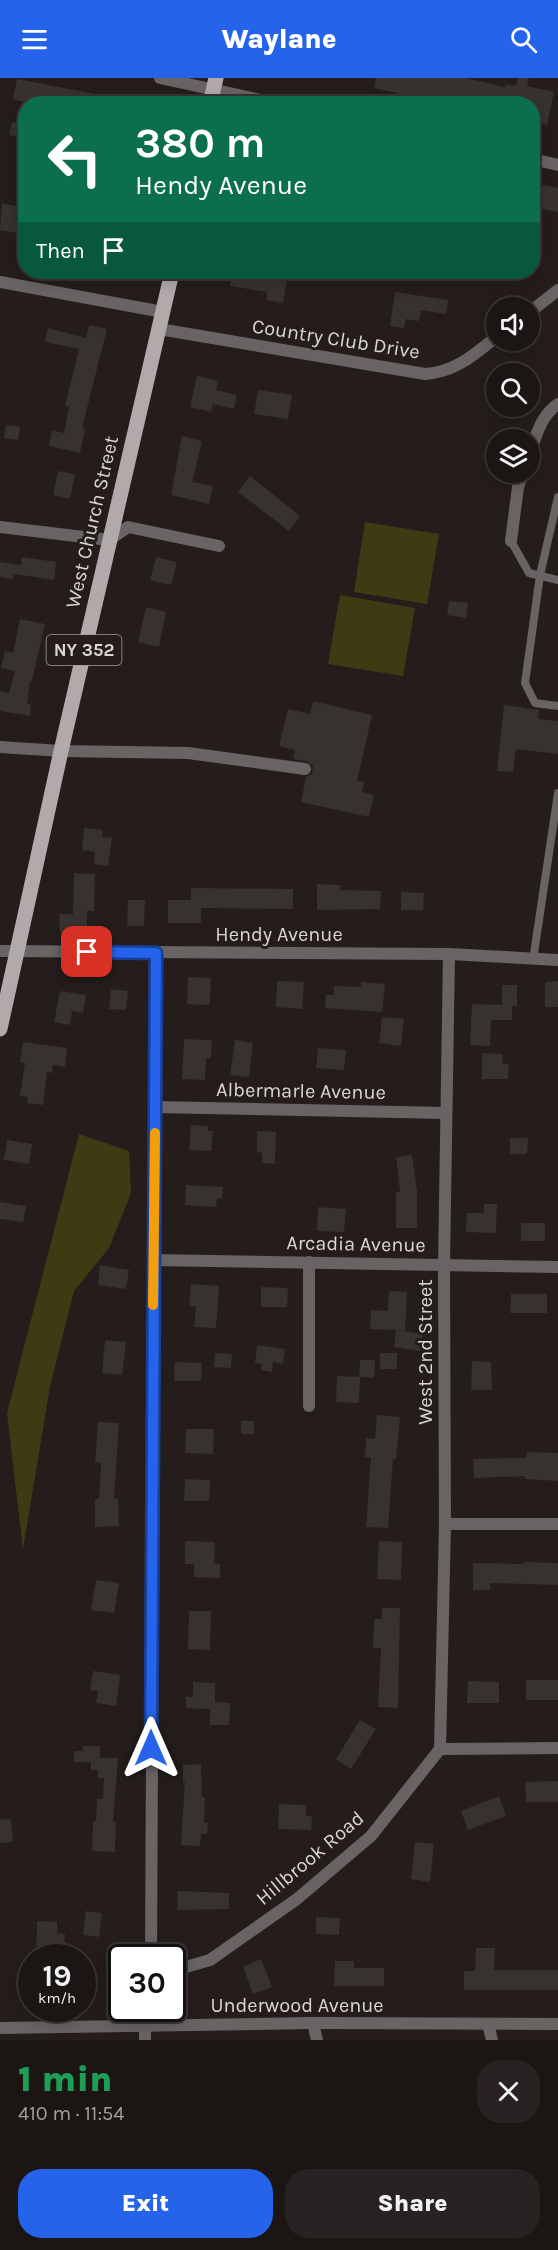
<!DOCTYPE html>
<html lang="en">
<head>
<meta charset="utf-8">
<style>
  body { margin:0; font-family:Karla,sans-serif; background:#282322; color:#f1f3f6; height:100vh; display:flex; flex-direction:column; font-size:22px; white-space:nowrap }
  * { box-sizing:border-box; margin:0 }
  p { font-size:20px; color:#a09fa0 }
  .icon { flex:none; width:33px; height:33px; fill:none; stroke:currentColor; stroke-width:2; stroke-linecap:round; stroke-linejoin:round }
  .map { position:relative; height:1962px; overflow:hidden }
  .drawer { display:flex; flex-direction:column; background:#1b1614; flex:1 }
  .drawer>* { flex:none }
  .guide { position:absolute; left:18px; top:18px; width:522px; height:183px; border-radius:24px; box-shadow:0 3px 15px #0003,0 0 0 2px #393534; background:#0b6e4f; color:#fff; overflow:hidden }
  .tools { position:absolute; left:486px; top:219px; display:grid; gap:12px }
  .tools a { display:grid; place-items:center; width:54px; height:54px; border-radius:50%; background:#1b1614; box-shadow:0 3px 15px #0003,0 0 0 2px #393534; font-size:30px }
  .speed { position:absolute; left:18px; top:1866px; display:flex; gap:12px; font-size:30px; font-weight:700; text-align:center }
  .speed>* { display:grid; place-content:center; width:78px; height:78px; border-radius:50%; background:#1b1614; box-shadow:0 3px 15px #0003,0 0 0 2px #393534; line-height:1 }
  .speed small { font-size:15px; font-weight:400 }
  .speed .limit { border:3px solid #111; border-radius:9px; background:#fff; color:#111 }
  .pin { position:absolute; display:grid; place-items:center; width:51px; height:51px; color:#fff; margin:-26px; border-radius:12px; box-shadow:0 3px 9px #0006 }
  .me { position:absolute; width:66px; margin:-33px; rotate:0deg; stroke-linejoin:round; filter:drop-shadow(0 0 4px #0008) }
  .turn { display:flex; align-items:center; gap:21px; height:126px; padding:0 18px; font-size:27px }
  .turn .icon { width:78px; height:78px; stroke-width:2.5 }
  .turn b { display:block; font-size:42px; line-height:51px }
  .then { display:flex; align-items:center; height:57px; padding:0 18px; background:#0003; gap:12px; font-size:22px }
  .round { display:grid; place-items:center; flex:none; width:63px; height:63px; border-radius:24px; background:#282322 }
  .summary { display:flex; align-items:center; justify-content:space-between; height:102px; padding:0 18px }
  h1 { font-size:36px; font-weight:800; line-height:45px; color:#1e9e55 }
  .cta { display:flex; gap:12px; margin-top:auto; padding:12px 18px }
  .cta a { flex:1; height:69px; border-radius:24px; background:#2563eb; color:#fff; font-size:24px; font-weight:800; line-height:69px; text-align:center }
  .cta a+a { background:#282322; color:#f1f3f6 }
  header { display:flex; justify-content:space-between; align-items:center; height:78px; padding:0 18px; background:#2563eb; color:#fff; font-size:27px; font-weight:800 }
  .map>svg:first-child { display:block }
</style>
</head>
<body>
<header><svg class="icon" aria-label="menu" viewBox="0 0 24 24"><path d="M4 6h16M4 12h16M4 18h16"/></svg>Waylane<svg class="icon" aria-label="search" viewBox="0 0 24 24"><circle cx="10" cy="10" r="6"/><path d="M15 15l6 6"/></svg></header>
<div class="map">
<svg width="558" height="1962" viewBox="0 0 558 1962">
  <rect width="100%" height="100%" fill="#241d1b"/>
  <!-- green -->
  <g fill="#3e3b14">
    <path d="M365 444 439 456 427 526 354 514Z"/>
    <path d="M340 517 415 530 403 598 328 586Z"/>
    <path d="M79 1056 129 1073 131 1115 109 1170 74 1213 50 1308 23 1471 7 1335Z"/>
  </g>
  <!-- building -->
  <g fill="#37322d">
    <path d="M376 0H466L505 9 506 6 516 8 518 0H529L527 8 554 14 547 47 532 44V26H432L433 23 374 10Z"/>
    <path d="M17 1 122 21V26H32L13 21Z"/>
    <path d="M12 44 26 47V60L9 57Z"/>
    <path d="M532 105 558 110V134L532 129Z"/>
    <path d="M2 125 26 130 23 156 0 152Z"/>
    <path d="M232 194H274L288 196 283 225 266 222 267 214 230 208Z"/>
    <path d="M395 214 448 222 446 236 421 232 419 243 406 241 404 250 390 248Z"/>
    <path d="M89 247 107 251 82 350 85 351 80 375 49 368 52 352 64 355 69 329 65 327 79 271 45 264 48 250 86 260Z"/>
    <path d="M197 298 218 303 216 312 237 317 234 331 213 326 211 334 190 329Z"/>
    <path d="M258 312 292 317 288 341 254 336Z"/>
    <path d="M6 347 20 349 18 362 4 360Z"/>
    <path d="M182 358 202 363 192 404 213 408 209 426 171 417Z"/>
    <path d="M58 393 75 396 70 421 53 417Z"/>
    <path d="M250 398 300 438 289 453 238 414Z"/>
    <path d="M22 479 56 484 54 502 13 496V501L0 499V484L21 487Z"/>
    <path d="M156 479 177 484 171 507 150 502Z"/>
    <path d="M449 523 468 525 466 540 447 537Z"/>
    <path d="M146 529 166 534 159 569 138 564Z"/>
    <path d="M20 541 45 546 32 603H30L27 626H31L30 638 0 633V613L9 615 15 593 1 590 5 573 13 575Z"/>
    <path d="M313 623 372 637 357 703 364 704 362 714 374 717 369 739 301 724 306 699 312 696 313 688 307 683 293 681 295 672 279 668 288 631 310 636Z"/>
    <path d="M504 627 539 632 538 641 558 643V676L516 671 513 694 497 693Z"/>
    <path d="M84 750 103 752 102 759 112 760 108 788 94 786 95 774 82 772Z"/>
    <path d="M74 795 95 796 94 833H87V856H60L59 836H73Z"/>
    <path d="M317 806 341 807 340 812 381 813 380 831 317 832Z"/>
    <path d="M191 810 293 811V831L201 830V845H168V822H191Z"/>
    <path d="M401 814 424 815 423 832H401Z"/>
    <path d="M128 822H145L144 848H127Z"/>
    <path d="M188 899 211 900 210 927 187 926Z"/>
    <path d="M277 903 304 904 302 931 276 929Z"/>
    <path d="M558 903V929H545V904Z"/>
    <path d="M361 904 385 906 382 934 325 930 326 917H334V908L361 909Z"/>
    <path d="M502 907H517V928H512V942H491L490 968 470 967 472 926 502 927Z"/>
    <path d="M111 911 128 913 126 932 109 931Z"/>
    <path d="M60 913 86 917 83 935 72 933 70 947 54 944Z"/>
    <path d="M382 939 404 941 401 968 379 965Z"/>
    <path d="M184 961 212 962 211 980H206L205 1002 182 1001Z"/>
    <path d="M235 962 253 965 249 999 230 997Z"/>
    <path d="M23 964 67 970 65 989 53 987 52 995 47 994 43 1027 27 1025 28 1019 20 1018 25 985 20 984Z"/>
    <path d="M318 970 346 972 344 992 316 990Z"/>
    <path d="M482 975 503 976 502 986H509L508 1001H482Z"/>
    <path d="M191 1047 208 1048V1053H213L211 1073 189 1072Z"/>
    <path d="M257 1053 276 1054 275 1086 262 1085V1075L257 1074Z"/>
    <path d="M510 1060H528L527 1076H510Z"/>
    <path d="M7 1062 32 1066 29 1086 4 1082Z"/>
    <path d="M412 1077 417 1114V1150H396V1114H400L396 1079Z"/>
    <path d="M186 1107 223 1109 222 1121 217 1120 216 1129 185 1127Z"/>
    <path d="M0 1124 26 1128 23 1144 0 1141Z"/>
    <path d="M484 1126H497L496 1155 466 1154 467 1135H484Z"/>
    <path d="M318 1129 346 1131 344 1154 317 1153Z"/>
    <rect x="521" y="1145" width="24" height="18"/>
    <path d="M100 1187 129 1192 126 1211 98 1207Z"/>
    <path d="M191 1206 219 1208 216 1250 194 1249 196 1228H189Z"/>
    <path d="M261 1209 288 1210 287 1229H261Z"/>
    <path d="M389 1213 407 1214 405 1253 397 1252 423 1256 420 1273 394 1269 396 1252 370 1251 371 1232 388 1233Z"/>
    <path d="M511 1216H547V1235H510Z"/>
    <path d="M105 1262 126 1264 122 1297 102 1295Z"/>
    <path d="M257 1267 285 1271 283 1286 273 1284 272 1294 261 1292 262 1286 255 1285Z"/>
    <path d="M215 1275 232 1276 231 1290 214 1289Z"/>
    <rect x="380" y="1275" width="17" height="16"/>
    <path d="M360 1282H375L374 1300 360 1299 359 1325 336 1324 337 1298 359 1299Z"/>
    <path d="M472 1283 491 1284 492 1312H471Z"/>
    <path d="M175 1284 202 1285 201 1303H174Z"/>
    <path d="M377 1337 400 1339 396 1381H393L388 1450 366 1449 371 1379H365L366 1360 375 1361Z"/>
    <rect x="241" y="1343" width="13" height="13"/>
    <path d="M98 1344 119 1345 114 1421H118L119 1448 95 1449V1421H99L101 1385 95 1384Z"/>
    <path d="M186 1351H214L213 1376 185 1375Z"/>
    <path d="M527 1374 558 1375V1403L525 1401V1398L474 1400 473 1381 526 1380Z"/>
    <path d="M185 1401 210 1402 209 1423H184Z"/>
    <path d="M185 1463 215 1464 214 1485 220 1486V1500L194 1499V1486H185Z"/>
    <path d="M379 1463 402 1464 401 1502 377 1501Z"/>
    <path d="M524 1484 558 1485V1507L490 1505V1512H473V1485L524 1486Z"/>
    <path d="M96 1502 119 1505 114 1535 91 1532Z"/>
    <path d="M382 1530H400L398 1630 378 1629 381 1570H373L374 1541H382Z"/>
    <path d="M189 1533H211L210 1572 188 1571Z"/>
    <path d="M93 1593 120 1597 116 1628 96 1625 98 1613 90 1612Z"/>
    <rect x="526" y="1602" width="32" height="20"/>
    <path d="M468 1603 499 1604V1625H467Z"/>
    <path d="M193 1604 215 1605V1624L230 1625 229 1647H210V1631L186 1630V1619H193Z"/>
    <path d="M360 1642 376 1651 351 1691 336 1681Z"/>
    <path d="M83 1668H100V1680H118L113 1744H116L115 1774 92 1773 93 1743H96L97 1721H103L104 1700H98V1692H91V1684H74V1673H83Z"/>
    <path d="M201 1686 202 1719H205L204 1745H208L207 1756H201L200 1768 181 1767 185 1704H183V1687Z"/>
    <path d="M558 1703V1724H526L525 1704Z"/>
    <path d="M499 1718 506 1738 468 1752 461 1733Z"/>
    <path d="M279 1726 306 1727V1738H312L311 1752 278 1751Z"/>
    <path d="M11 1741 13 1764 0 1765V1742Z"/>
    <path d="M415 1764 434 1766 430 1804 411 1801Z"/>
    <path d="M178 1813 229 1815V1831L177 1832Z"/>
    <path d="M86 1833 102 1835 99 1859 83 1857Z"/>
    <path d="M316 1839 340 1840 339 1857 316 1856Z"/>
    <path d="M37 1843 57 1844V1855L65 1856 64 1869H58V1880H36Z"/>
    <path d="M476 1870H495L494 1892H558V1912H464V1893H475Z"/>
    <path d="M261 1881 272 1909 253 1916 243 1889Z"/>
    <path d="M335 1883H354V1890H384V1908H334Z"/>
  </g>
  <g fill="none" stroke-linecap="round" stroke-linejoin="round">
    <!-- lane -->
    <g stroke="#686464" stroke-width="8">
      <path d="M558 419 540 497 525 605 535 625 558 628"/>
      <path d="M511 463 529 495 558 502"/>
      <path d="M533 882 558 715"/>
    </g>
    <!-- street -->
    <g stroke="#686464" stroke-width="12">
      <path d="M160 0 279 26"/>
      <path d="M532 81 558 87"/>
      <path d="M0 204 163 234"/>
      <path d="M530 234 558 212"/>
      <path d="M159 251 425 296C455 294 474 277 496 259"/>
      <path d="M530 376C536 358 541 337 558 326"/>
      <path d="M0 449 109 462 128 449 219 468"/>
      <path d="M511 463 518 409 523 394"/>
      <path d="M0 669 61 673 188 675 305 691"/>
      <path d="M0 873 449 876 558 882"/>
      <path d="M155 1029 446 1035"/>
      <path d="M153 1182 558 1189"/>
      <path d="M309 1328V1184"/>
      <path d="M445 1446H558"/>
      <path d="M440 1671 445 1446 444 1187 449 876"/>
      <path d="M151 1880 156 875"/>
      <path d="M172 1893 210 1882 297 1821 371 1758 440 1671 558 1670"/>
      <path d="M313 1945 317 1962"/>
      <path d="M488 1946 492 1962"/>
      <path d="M0 1950 313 1945 558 1946"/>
      <path d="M145 1962V1948L149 1930"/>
    </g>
    <!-- primary -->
    <g stroke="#b2a9aa" stroke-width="15">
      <path d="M210 26 216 0"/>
      <path d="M0 951 61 673 172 194"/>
    </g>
  </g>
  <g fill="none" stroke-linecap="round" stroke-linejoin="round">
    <!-- route casing -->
    <g stroke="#184099" stroke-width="15">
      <path id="route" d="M87 874 156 875 151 1670"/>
    </g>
    <!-- route -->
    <use href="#route" stroke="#2563eb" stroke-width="10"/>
    <!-- slow -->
    <path stroke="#f59e0b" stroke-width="10" d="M153 1227 155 1055"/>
  </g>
  <g text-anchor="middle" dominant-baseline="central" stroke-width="6" stroke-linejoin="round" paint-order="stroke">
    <!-- shield labels -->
    <rect fill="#241d1b" stroke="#a49e9c" stroke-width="1.5" x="46.5" y="557" width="75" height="30" rx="4.5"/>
    <g font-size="18" font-weight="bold" fill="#dbd6d4">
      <text x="84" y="572">NY 352</text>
    </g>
    <!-- street labels -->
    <g font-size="20" fill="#dbd6d4" stroke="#241d1b">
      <text transform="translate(336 261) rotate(9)">Country Club Drive</text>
      <text transform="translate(92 444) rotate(-77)">West Church Street</text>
      <text x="279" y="856">Hendy Avenue</text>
      <text transform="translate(301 1013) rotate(1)">Albermarle Avenue</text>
      <text transform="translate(356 1166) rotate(1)">Arcadia Avenue</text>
      <text transform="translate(425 1274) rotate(-90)">West 2nd Street</text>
      <text transform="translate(310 1780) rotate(-40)">Hillbrook Road</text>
      <text x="297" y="1927">Underwood Avenue</text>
    </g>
  </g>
</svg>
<div class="tools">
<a><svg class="icon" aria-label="sound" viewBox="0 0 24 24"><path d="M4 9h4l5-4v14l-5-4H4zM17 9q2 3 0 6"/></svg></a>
<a><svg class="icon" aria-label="search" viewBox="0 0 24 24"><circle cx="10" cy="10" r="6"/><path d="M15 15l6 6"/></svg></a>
<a><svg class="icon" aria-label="layers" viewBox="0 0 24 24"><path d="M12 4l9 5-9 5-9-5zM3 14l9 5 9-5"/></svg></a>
</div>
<div class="speed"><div>19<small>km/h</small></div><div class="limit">30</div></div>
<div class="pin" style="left:87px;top:874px;background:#d93025"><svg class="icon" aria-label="arrive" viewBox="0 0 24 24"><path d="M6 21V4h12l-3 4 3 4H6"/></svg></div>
<svg class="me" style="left:151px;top:1670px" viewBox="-20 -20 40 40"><path d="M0-17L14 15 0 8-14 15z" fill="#2563eb" stroke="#fff" stroke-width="4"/></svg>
<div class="guide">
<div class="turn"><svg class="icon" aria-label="left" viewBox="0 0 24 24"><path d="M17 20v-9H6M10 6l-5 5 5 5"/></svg><div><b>380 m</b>Hendy Avenue</div></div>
<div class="then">Then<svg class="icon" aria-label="arrive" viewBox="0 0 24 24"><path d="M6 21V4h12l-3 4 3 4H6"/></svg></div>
</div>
</div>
<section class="drawer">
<div class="summary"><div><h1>1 min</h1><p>410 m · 11:54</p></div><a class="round"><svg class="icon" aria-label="close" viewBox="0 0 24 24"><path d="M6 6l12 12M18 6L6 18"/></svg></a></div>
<div class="cta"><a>Exit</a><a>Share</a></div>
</section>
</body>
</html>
